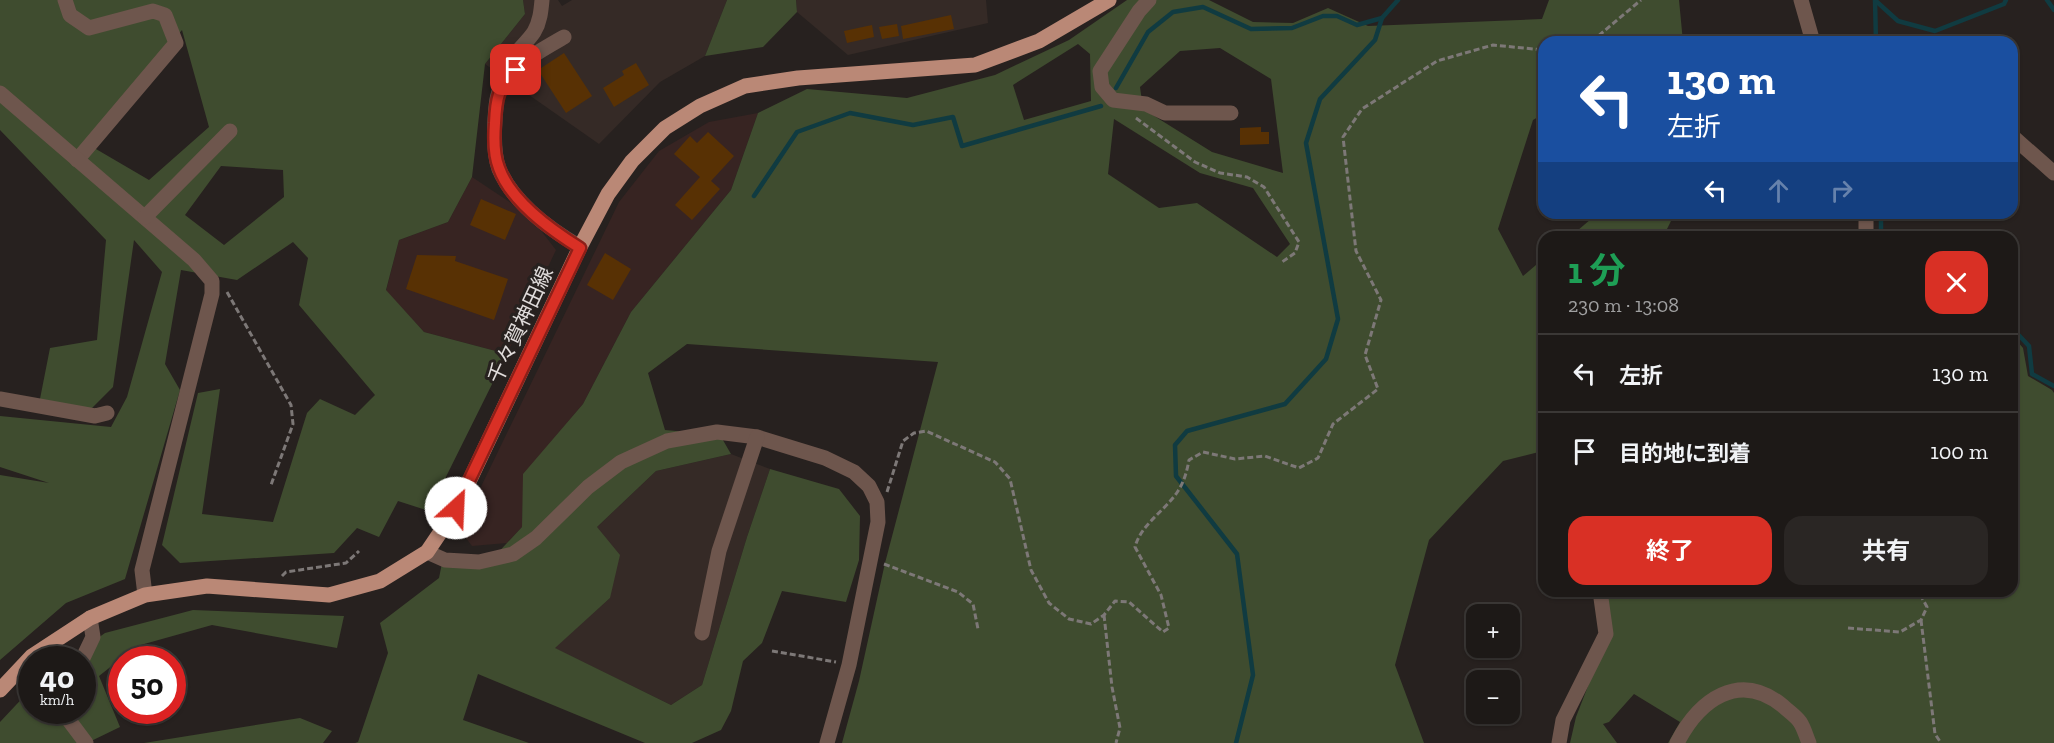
<!DOCTYPE html>
<html lang="ja">
<head>
<meta charset="utf-8">
<style>
  body { margin:0; font-family:"Zilla Slab","Noto Sans JP",serif; background:#2a2624; color:#f1f3f6; height:100vh; display:flex; flex-direction:column; font-size:22px; white-space:nowrap }
  * { box-sizing:border-box; margin:0 }
  p { font-size:20px; color:#a0a0a1 }
  .icon { flex:none; width:33px; height:33px; fill:none; stroke:currentColor; stroke-width:2; stroke-linecap:round; stroke-linejoin:round }
  .map { position:relative; flex:1; overflow:hidden }
  .drawer { position:absolute; left:1538px; top:231px; width:480px; height:366px; display:flex; flex-direction:column; background:#1d1917; border-radius:18px; box-shadow:0 2px 4px #0004,0 0 0 2px #3b3836 }
  .drawer>* { flex:none }
  .hud { position:absolute; left:1538px; top:36px; width:480px; height:183px; border-radius:18px; box-shadow:0 2px 4px #0004,0 0 0 2px #3b3836; background:#1a4fa0; color:#fff; overflow:hidden }
  .controls { position:absolute; left:1466px; top:604px; display:grid; gap:12px }
  .controls a { display:grid; place-items:center; width:54px; height:54px; border-radius:12px; background:#1d1917; box-shadow:0 2px 4px #0004,0 0 0 2px #3b3836; font-size:30px }
  .speed { position:absolute; left:18px; top:646px; display:flex; gap:12px; font-size:30px; font-weight:700; text-align:center }
  .speed>* { display:grid; place-content:center; width:78px; height:78px; border-radius:50%; background:#1d1917; box-shadow:0 2px 4px #0004,0 0 0 2px #3b3836; line-height:1 }
  .speed small { font-size:15px; font-weight:400 }
  .speed .limit { border:9px solid #d22; background:#fff; color:#111 }
  .pin { position:absolute; display:grid; place-items:center; width:51px; height:51px; color:#fff; margin:-26px; border-radius:12px; box-shadow:0 3px 9px #0006 }
  .me { position:absolute; width:66px; margin:-33px; rotate:25deg; stroke-linejoin:round; filter:drop-shadow(0 0 4px #0008) }
  .turn { display:flex; align-items:center; gap:21px; height:126px; padding:0 30px; font-size:27px }
  .turn .icon { width:78px; height:78px; stroke-width:2.5 }
  .turn b { display:block; font-size:42px; line-height:51px }
  .lanes { display:flex; align-items:center; height:57px; padding:0 30px; background:#0003; justify-content:center; gap:30px; direction:ltr }
  .lanes .off { opacity:.35 }
  .round { display:grid; place-items:center; flex:none; width:63px; height:63px; border-radius:18px; background:#2a2624 }
  .head { display:flex; align-items:center; justify-content:space-between; height:102px; padding:0 30px }
  h1 { font-size:36px; font-weight:700; line-height:45px; color:#1e9e55 }
  .primary-button { display:flex; gap:12px; margin-top:auto; padding:12px 30px }
  .primary-button a { flex:1; height:69px; border-radius:18px; background:#d93025; color:#fff; font-size:24px; font-weight:700; line-height:69px; text-align:center }
  .primary-button a+a { background:#2a2624; color:#f1f3f6 }
  ul { padding:0; list-style:none }
  li { display:flex; align-items:center; gap:18px; height:78px; padding:0 30px; border-top:2px solid #3b3836 }
  li div { flex:1 }
  li b { display:block; font-size:22px }
  li em { font-style:normal }
  .map>svg:first-child { display:block }
</style>
</head>
<body>
<div class="map">
<svg width="2054" height="743" viewBox="0 0 2054 743">
  <rect width="100%" height="100%" fill="#27211f"/>
  <!-- commercial -->
  <g fill="#372422">
    <path d="M758 113 731 190 631 312 583 404 524 474 522 527 507 543 472 546 460 530 619 202 659 151 709 122Z"/>
    <path d="M472 177 529 215 556 250 507 354 424 332 386 291 399 240 448 222Z"/>
  </g>
  <!-- built -->
  <g fill="#352a26">
    <path d="M523 0H558L562 6 572 0H727L705 56 660 82 599 144 485 64 525 14Z"/>
    <path d="M796 0H986L988 23 848 55 797 12Z"/>
    <path d="M731 454 770 469 747 537 702 685 671 705 554 648 610 598 597 527 656 471Z"/>
  </g>
  <!-- green -->
  <g fill="#3f4c2f" fill-rule="evenodd">
    <path d="M0 0H523L525 14 485 64 472 177 448 222 399 240 386 290 424 332 507 354 429 511 398 501 379 537 357 528 334 553 180 563 162 545 198 393 220 389 202 514 273 522 307 413 320 399 355 415 375 395 299 305 308 258 293 242 237 280 181 270 165 364 180 390 125 579 66 603 0 660V475L49 483 0 467V416L111 427 127 397 162 272 134 240 113 387 91 409 39 404 50 348 97 340 106 240 0 130ZM182 30 209 127 149 180 84 142ZM221 166 283 170 284 197 224 245 185 215Z"/>
    <path d="M727 0H796L797 12 763 47 705 56Z"/>
    <path d="M1127 0H1209L1253 22 1293 23 1328 8 1368 26 1542 19 1549 0H1679L1683 42H1544L1543 114 1533 120 1498 229 1523 276 1543 259V451L1503 461 1429 540 1395 665 1424 743H842L859 681 885 563 938 362 687 344 648 373 665 430 720 435 731 454 656 471 597 527 620 555 610 598 555 648 671 705 702 685 747 537 770 469 839 489 860 516 859 560 846 602 782 591 762 643 743 661 731 711 721 730 692 743H645L478 674 463 720 529 743H355L358 742 388 653 380 623 439 578 442 563 493 558 522 527 523 474 583 404 631 312 731 190 758 113 807 89 907 98 995 75 1069 40ZM1078 44 1090 54 1091 101 1024 120 1013 85ZM1220 48 1271 79 1283 173 1212 152 1143 109 1140 87 1180 51ZM1114 119 1200 173 1253 188 1290 244 1277 257 1197 203 1159 208 1108 174Z"/>
    <path d="M1598 213H1675L1663 237H1570Z"/>
    <path d="M2012 335 2023 348 2028 376 2052 390 2054 393V743H1668L1680 722 1634 694 1609 722 1603 724 1617 743H1570L1576 717 1611 627 1605 591H2012Z"/>
    <path d="M193 610 344 616 337 648 212 625 137 646 99 676 120 727 87 743H0V722L31 689 32 711H82V660H67L105 633Z"/>
    <path d="M300 718 332 731 323 743H144Z"/>
  </g>
  <g fill="none" stroke-linecap="round" stroke-linejoin="round">
    <!-- stream -->
    <g stroke="#103b41" stroke-width="4.5">
      <path d="M1875 0 1876 42"/>
      <path d="M2047 0 2054 10"/>
      <path d="M1876 1 1898 21 1935 31 2004 4 2006 0"/>
      <path d="M1116 88 1148 32 1173 12 1203 7 1251 29 1292 28 1323 16H1337L1357 25 1382 18 1398 0"/>
      <path d="M754 196 797 132 850 113 913 125 953 117 962 146 1101 106"/>
      <path d="M1881 237V213"/>
      <path d="M2012 328 2029 346 2032 374 2054 386"/>
      <path d="M1236 743 1253 675 1237 554 1176 476 1175 445 1187 431 1285 404 1326 359 1338 319 1306 143 1320 99 1375 40 1382 18"/>
    </g>
  </g>
  <!-- building -->
  <g fill="#583104">
    <path d="M951 15 954 29 903 39 901 26Z"/>
    <path d="M897 24 899 36 882 39 879 27Z"/>
    <path d="M872 25 874 37 847 43 844 31Z"/>
    <path d="M564 53 592 96 566 113 538 70Z"/>
    <path d="M636 63 649 85 614 107 603 88 624 75 622 71Z"/>
    <path d="M1261 127V132H1269V144L1240 145V128Z"/>
    <path d="M708 132 734 156 711 181 720 189 692 220 675 205 700 177 674 154 690 136 697 143Z"/>
    <path d="M481 199 516 214 505 240 470 225Z"/>
    <path d="M605 253 631 269 613 300 587 285Z"/>
    <path d="M417 255 456 256 455 261 508 279 494 320 406 289Z"/>
  </g>
  <g fill="none" stroke-linecap="round" stroke-linejoin="round">
    <!-- path -->
    <g stroke="#7d7877" stroke-width="3" stroke-dasharray="6 3" stroke-linecap="butt">
      <path d="M1582 42 1597 37 1641 0"/>
      <path d="M1136 118 1195 162 1220 173 1247 177 1264 187 1299 242 1295 253 1282 262"/>
      <path d="M227 292 291 405 293 424 271 485"/>
      <path d="M887 492 903 441 914 433 926 431 995 462 1010 479 1031 570 1049 603 1069 619 1091 624 1104 615 1115 601 1129 602 1163 632 1169 628 1161 595 1135 547C1141 524 1165 511 1178 491 1184 482 1187 471 1189 460L1203 452 1235 459 1265 456 1299 468 1318 458 1333 424 1378 389 1365 355 1381 300 1356 251 1343 137 1362 109 1437 61 1493 45 1544 50"/>
      <path d="M884 564 958 592 973 604 978 629"/>
      <path d="M282 576 286 572 346 563 359 551"/>
      <path d="M1104 615 1112 687 1120 728 1116 743"/>
      <path d="M1921 620 1935 734 1941 743"/>
      <path d="M1848 628 1900 632 1921 620 1927 607 1921 596 1915 591"/>
      <path d="M772 651 836 662"/>
    </g>
    <!-- minor -->
    <g stroke="#6e564d" stroke-width="15">
      <path d="M65 0 70 15 89 28 153 11 165 15 176 43 77 160"/>
      <path d="M1149 0 1139 11 1100 71 1102 87 1113 100 1146 104 1165 113H1231"/>
      <path d="M1801 0 1813 42"/>
      <path d="M564 37C543 49 521 61 505 80 496 92 496 106 495 119 494 134 494 155 499 169 514 204 549 229 580 247"/>
      <path d="M505 75C506 58 525 46 534 32 540 22 541 11 542 0"/>
      <path d="M0 93 194 260 212 281V294L142 570 145 595"/>
      <path d="M2012 136 2054 173"/>
      <path d="M145 217 230 131"/>
      <path d="M1866 237V213"/>
      <path d="M0 399 95 416 107 413"/>
      <path d="M427 552 445 560 479 562 513 554 536 538 588 487 621 462 667 441 717 432 757 437 825 458 854 472 869 486 877 502 878 522 849 665 827 743"/>
      <path d="M702 633 719 551 757 437"/>
      <path d="M82 660 93 637 90 618"/>
      <path d="M62 711 86 743"/>
      <path d="M1559 743 1563 720 1606 634 1600 591"/>
      <path d="M1677 743C1699 700 1739 670 1783 706 1788 711 1796 716 1800 722 1804 728 1806 736 1809 743"/>
    </g>
    <!-- major -->
    <path stroke="#ba8876" stroke-width="15" d="M0 690 32 656 90 618 145 595 207 586 329 595 380 581 427 552 456 509 580 247 608 194 632 161 665 128 700 106 745 86 798 78 975 65 1039 41 1109 0"/>
  </g>
  <g fill="none" stroke-linecap="round" stroke-linejoin="round">
    <!-- route casing -->
    <g stroke="#8d1f18" stroke-width="15">
      <path id="route" d="M456 508 580 248C551 230 511 202 499 168 494 156 494 136 495 123 496 98 498 88 516 70"/>
    </g>
    <!-- route -->
    <use href="#route" stroke="#d93025" stroke-width="10"/>
  </g>
  <g text-anchor="middle" dominant-baseline="central" stroke-width="6" stroke-linejoin="round" paint-order="stroke">
    <!-- street labels -->
    <g font-size="21" fill="#e0dcdb" stroke="#27211f">
      <text transform="translate(520 325) rotate(-65)">千々賀神田線</text>
    </g>
  </g>
</svg>
<div class="controls">
<a>+</a>
<a>−</a>
</div>
<div class="speed"><div>40<small>km/h</small></div><div class="limit">50</div></div>
<div class="pin" style="left:516px;top:70px;background:#d93025"><svg class="icon" aria-label="arrive" viewBox="0 0 24 24"><path d="M6 21V4h12l-3 4 3 4H6"/></svg></div>
<svg class="me" style="left:456px;top:508px" viewBox="-20 -20 40 40"><circle r="19" fill="#fff"/><path d="M0-13L10 11 0 6-10 11z" fill="#d93025"/></svg>
<div class="hud">
<div class="turn"><svg class="icon" aria-label="left" viewBox="0 0 24 24"><path d="M17 20v-9H6M10 6l-5 5 5 5"/></svg><div><b>130 m</b>左折</div></div>
<div class="lanes"><svg class="icon" aria-label="left" viewBox="0 0 24 24"><path d="M17 20v-9H6M10 6l-5 5 5 5"/></svg><svg class="icon off" aria-label="ahead" viewBox="0 0 24 24"><path d="M12 20V5M6 11l6-6 6 6"/></svg><svg class="icon off" aria-label="right" viewBox="0 0 24 24"><path d="M7 20v-9h11M14 6l5 5-5 5"/></svg></div>
</div>
<section class="drawer">
<div class="head"><div><h1>1 分</h1><p>230 m · 13:08</p></div><a class="round" style="background:#d93025;color:#fff"><svg class="icon" aria-label="close" viewBox="0 0 24 24"><path d="M6 6l12 12M18 6L6 18"/></svg></a></div>
<ul>
<li><svg class="icon" aria-label="left" viewBox="0 0 24 24"><path d="M17 20v-9H6M10 6l-5 5 5 5"/></svg><div><b>左折</b></div><em>130 m</em></li>
<li><svg class="icon" aria-label="arrive" viewBox="0 0 24 24"><path d="M6 21V4h12l-3 4 3 4H6"/></svg><div><b>目的地に到着</b></div><em>100 m</em></li>
</ul>
<div class="primary-button"><a>終了</a><a>共有</a></div>
</section>
</div>
</body>
</html>
